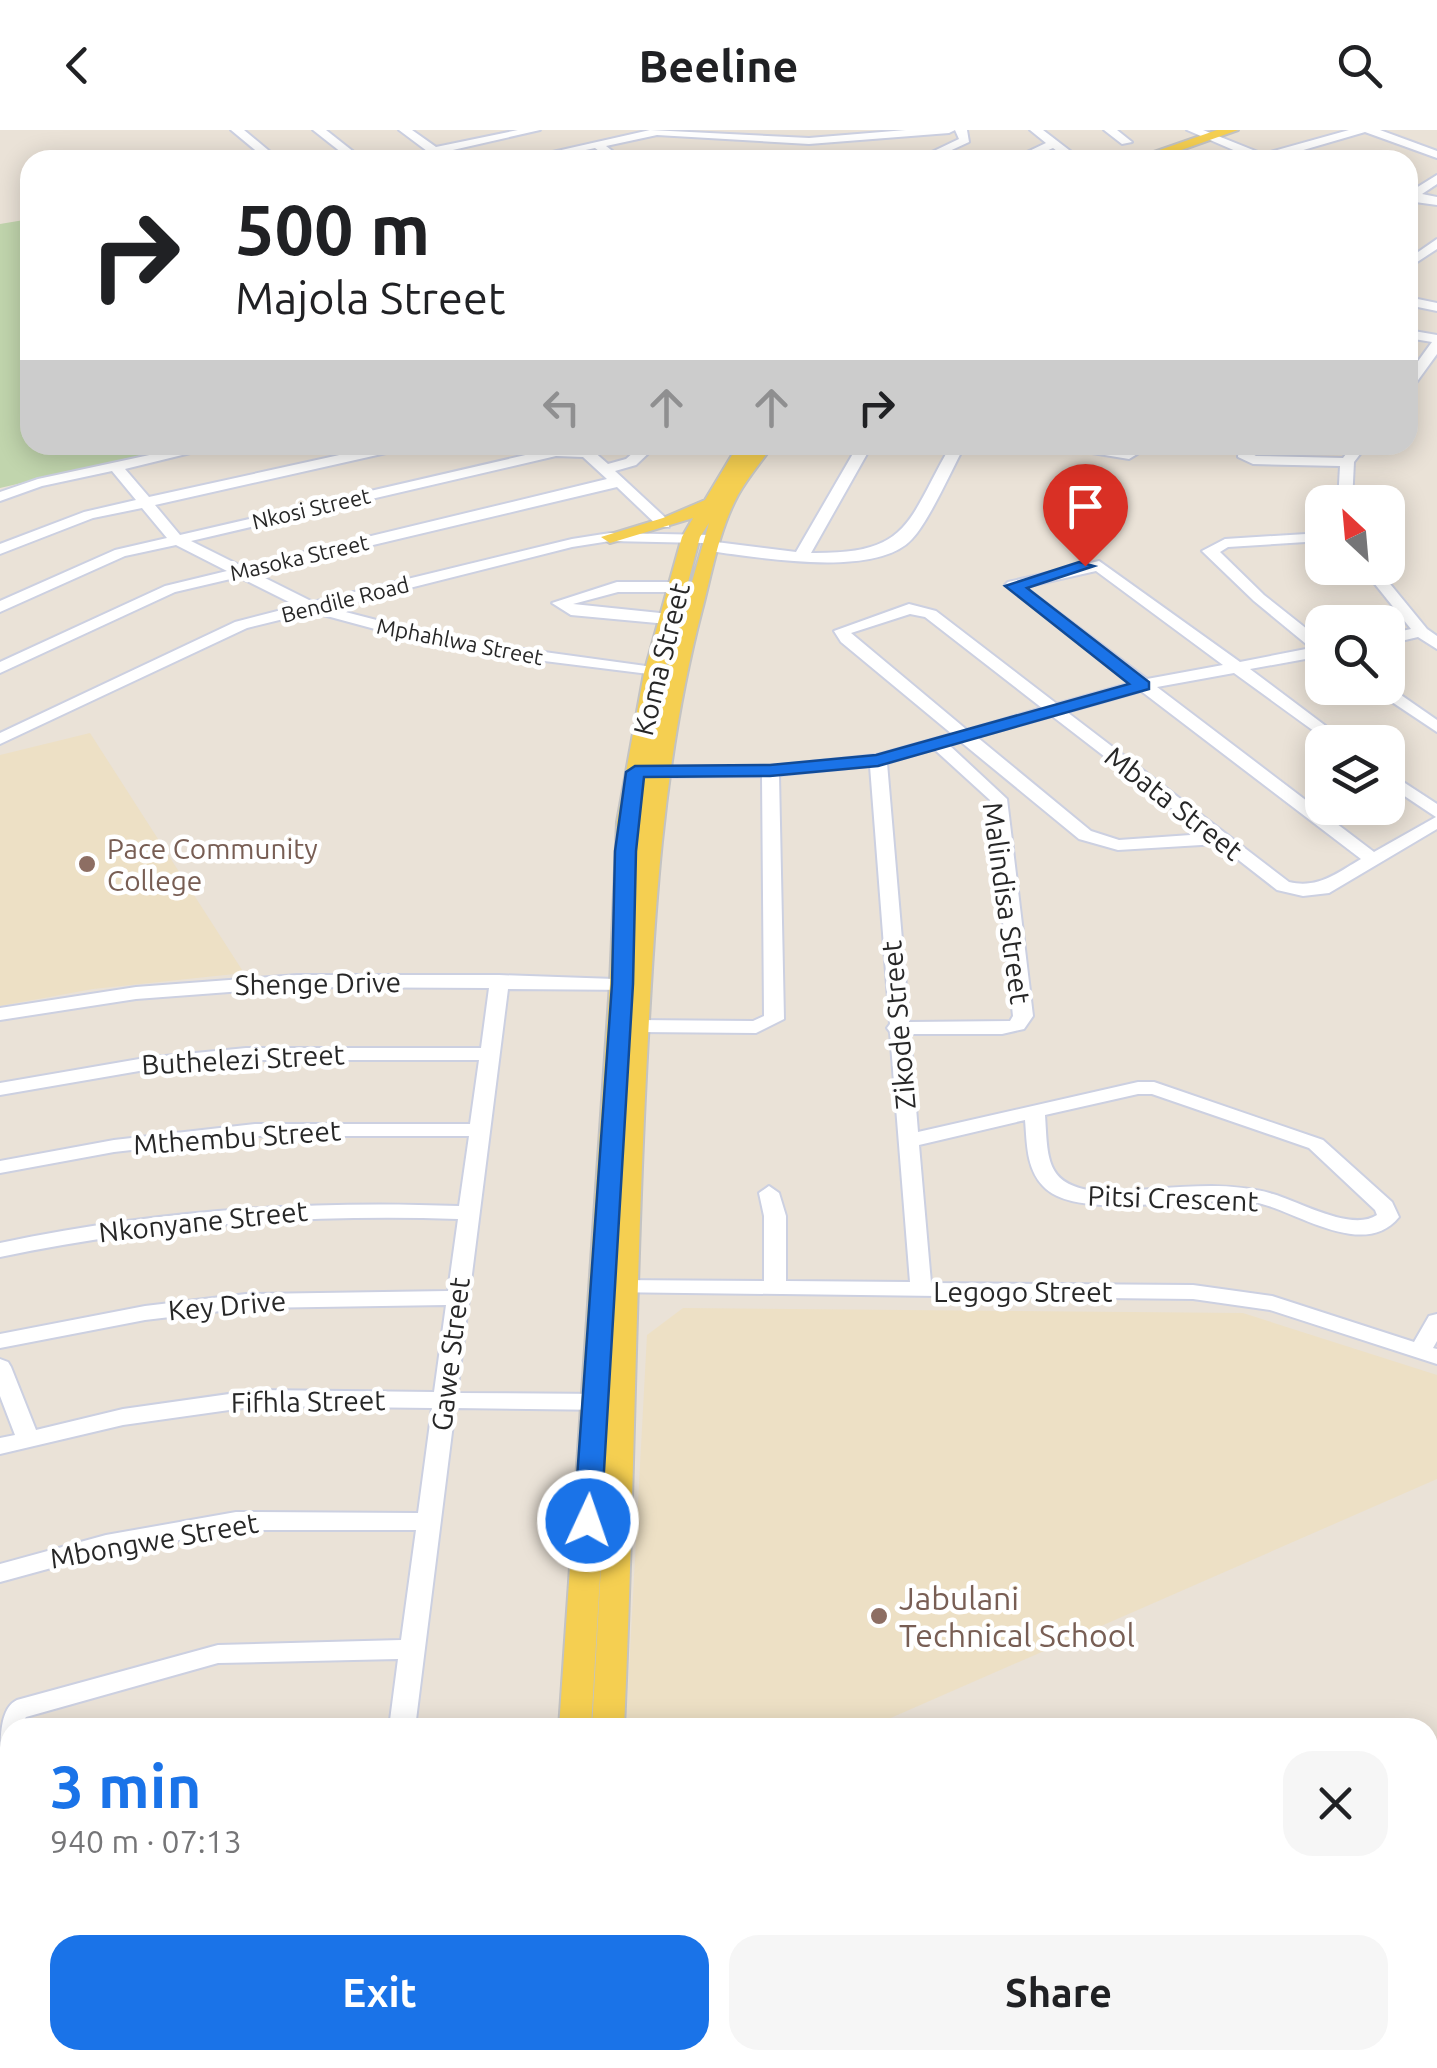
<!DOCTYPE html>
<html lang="en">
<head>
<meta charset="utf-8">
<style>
  body { margin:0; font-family:Ubuntu,sans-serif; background:#f6f6f6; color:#202124; height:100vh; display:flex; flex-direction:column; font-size:38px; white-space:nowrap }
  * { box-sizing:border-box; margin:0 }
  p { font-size:32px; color:#757577 }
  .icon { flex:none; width:55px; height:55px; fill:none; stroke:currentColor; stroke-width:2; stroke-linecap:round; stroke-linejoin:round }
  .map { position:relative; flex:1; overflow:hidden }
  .drawer { position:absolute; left:0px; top:1588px; width:1438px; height:352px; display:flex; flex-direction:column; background:#fff; border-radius:30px 30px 0 0; box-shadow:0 5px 25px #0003 }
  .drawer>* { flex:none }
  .guide { position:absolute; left:20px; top:20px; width:1398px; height:305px; border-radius:30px; box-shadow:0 5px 25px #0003; background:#fff; color:#202124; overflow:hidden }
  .needle { width:65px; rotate:334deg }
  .controls { position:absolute; left:1305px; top:355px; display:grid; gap:20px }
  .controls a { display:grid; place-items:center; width:100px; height:100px; border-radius:20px; background:#fff; box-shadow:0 5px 25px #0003; font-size:50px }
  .pin { position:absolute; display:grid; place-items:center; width:85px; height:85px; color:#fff; margin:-102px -42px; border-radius:50% 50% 50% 0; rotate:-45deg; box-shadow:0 0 10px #0007 }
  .pin .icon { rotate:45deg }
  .me { position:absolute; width:110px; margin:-55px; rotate:3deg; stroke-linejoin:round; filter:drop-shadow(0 0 8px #0008) }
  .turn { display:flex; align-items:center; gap:35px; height:210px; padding:0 50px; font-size:45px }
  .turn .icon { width:130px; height:130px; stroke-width:2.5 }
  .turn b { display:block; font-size:70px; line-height:85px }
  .lanes { display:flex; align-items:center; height:95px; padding:0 50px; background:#0003; justify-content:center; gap:50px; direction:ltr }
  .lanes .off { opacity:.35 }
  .round { display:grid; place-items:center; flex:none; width:105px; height:105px; border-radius:30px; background:#f6f6f6 }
  .headline { display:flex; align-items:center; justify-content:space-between; height:170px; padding:0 50px }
  h1 { font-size:60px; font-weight:700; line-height:75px; color:#1a73e8 }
  .button { display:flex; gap:20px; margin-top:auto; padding:20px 50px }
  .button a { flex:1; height:115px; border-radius:30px; background:#1a73e8; color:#fff; font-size:40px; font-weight:700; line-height:115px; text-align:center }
  .button a+a { background:#f6f6f6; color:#202124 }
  header { display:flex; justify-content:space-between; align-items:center; height:130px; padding:0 50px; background:#fff; font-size:45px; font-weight:700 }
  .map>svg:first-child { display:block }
</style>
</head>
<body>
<header><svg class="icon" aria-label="back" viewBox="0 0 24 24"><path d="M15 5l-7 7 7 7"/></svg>Beeline<svg class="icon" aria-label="search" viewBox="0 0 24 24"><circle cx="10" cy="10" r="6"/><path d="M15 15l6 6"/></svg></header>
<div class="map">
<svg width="1437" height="1938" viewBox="0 0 1437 1938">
  <rect width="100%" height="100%" fill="#eae2d7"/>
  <!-- education -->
  <g fill="#ede0c5">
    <path d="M90 603 244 843 93 859 0 876V625Z"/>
    <path d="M683 1178 1243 1183 1437 1245V1349L870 1597H626L647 1205Z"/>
  </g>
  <!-- medical -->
  <path fill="#f2d3d4" d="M1437 1704V1938H1045L1041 1930H1428V1708Z"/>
  <!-- cemetery -->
  <path fill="#c1d5ad" d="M30 89V315H185L0 358V94Z"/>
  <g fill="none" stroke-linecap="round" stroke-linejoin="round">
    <!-- minor casing -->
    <g stroke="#ccd0e1" stroke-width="4">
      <g id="minor">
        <path d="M231 0H244L280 30H267Z"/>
        <path d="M313 0H326L364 30H351Z"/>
        <path d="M399 0H412L436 17 518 0H540L444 22 448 30H439Z"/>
        <path d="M650 0 809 8 906 0H955L949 3 809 14 657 5 606 16 624 30H611L595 18 539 30 526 28Z"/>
        <path d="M955 0H967L969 12 930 30H915L959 9Z"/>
        <path d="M1030 0H1043L1082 30H1069L1053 18 1026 30H1010L1046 13Z"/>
        <path d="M1104 0H1117L1132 12 1122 14Z"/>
        <path d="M1187 0H1203L1263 24 1349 0H1380L1437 21V28L1365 2 1269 30H1250L1252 28Z"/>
        <path d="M656 27H705L711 30H650Z"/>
        <path d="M1437 45V54L1422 64 1437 67V75L1408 71V63Z"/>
        <path d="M1437 109V119L1408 138V129Z"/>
        <path d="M1408 167 1437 173V181L1408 175Z"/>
        <path d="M1408 200 1437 205V224L1413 257 1408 258V245L1432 212 1408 208Z"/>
        <path d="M196 315H223L125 339 149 367 385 315H411L404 319 155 375 180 405 556 318 592 320 608 334 626 329 642 315H657L636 335 615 341 669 391V397H659L617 357 255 443 313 472 572 409 610 403 712 405 719 409 716 412 796 422 858 315H872L811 423C911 424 906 393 951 315H965C952 339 929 391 912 409 876 449 757 427 709 421L704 419 703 413 610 411 572 417 330 478 450 509 675 540 683 545 681 548 449 519 312 482 247 498 0 614V603L235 492 297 476 239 447 175 462 0 543V532L165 456 227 441 176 415 125 426 0 482V471L115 420 167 408 142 378 93 388 0 424V414L84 382 136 370 112 341 42 356 0 371V362L38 349ZM556 326 583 327 607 349 243 437 191 411Z"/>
        <path d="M1061 315H1094L1127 320 1135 315H1152L1129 329 1068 319Z"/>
        <path d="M1239 315H1253L1251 323 1256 326 1343 328 1353 315H1367L1354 332 1352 372H1338L1340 336 1253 334 1238 327Z"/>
        <path d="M1322 403V411L1228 417 1220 422 1264 465 1322 511V526L1250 539 1347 612H1329L1234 543 1157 557 1374 722 1436 687 1388 655V642L1437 674V699L1329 763 1303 766 1277 760 1218 714 1118 720 1079 709 961 612 949 615 1007 669 1033 886 1024 899 1002 904H910L918 1002 1138 952H1154L1323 1010 1392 1072 1399 1087C1365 1129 1301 1084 1262 1074 1209 1061 1078 1095 1043 1056 1026 1038 1027 1013 1025 990L919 1015 931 1153 1193 1155 1272 1166 1414 1212 1429 1186 1437 1184V1211L1433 1218 1437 1219V1234L1270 1180 1193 1169 605 1162 602 1157 613 1150 764 1151V1086L759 1063 769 1056 779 1063 786 1086V1151L910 1152 890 902 887 898 890 894 870 636 779 645 784 889 756 903 637 902 627 896 637 890 753 891 764 886 762 646 644 647 638 646V638L770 636 877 625 952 604 841 512 834 501 909 474 936 481 1057 574 1131 553 1005 455 1008 452 1099 431 1240 532 1311 518 1254 471 1202 421 1225 409ZM1096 441 1223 535 1147 549 1025 457ZM910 484 925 487 1042 578 967 600 851 503ZM1141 561 1361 729C1337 743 1318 759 1289 752L1067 582ZM1052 586 1205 704 1119 710 1091 701 977 607ZM934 619 990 670 1013 886 1010 891 909 892 887 633ZM1138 964H1152L1309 1018 1375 1080 1377 1085C1352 1102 1300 1072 1273 1064 1216 1047 1153 1063 1094 1061 1045 1054 1048 1028 1045 985Z"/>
        <path d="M1362 438H1377L1427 499 1437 506V519L1418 507 1388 514V504L1411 499Z"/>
        <path d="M617 452H680L688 457 680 462H618L573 474 689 486 697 491 689 496 571 485 552 473Z"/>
        <path d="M1388 556 1437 590V602L1371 558Z"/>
        <path d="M297 845H499L643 850 645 854 636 860 508 859 457 1263 608 1264 616 1267 619 1272 616 1277 608 1280 455 1278 415 1598H389L398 1529 218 1533 26 1587 18 1598H10V1632L1 1629C0 1609 0 1578 17 1570L218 1515 401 1510 416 1400H236L106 1423 0 1452V1434L106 1405 236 1382 418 1383 432 1278 257 1276 123 1295 0 1324V1308L15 1305 0 1266V1229L8 1232 11 1237 36 1300 123 1279 257 1260 434 1262 446 1175 246 1178 145 1190 0 1218V1204L145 1176 246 1164 448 1161 458 1089C303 1084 152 1095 0 1127V1113C152 1081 304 1070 459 1076L469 1006H255L114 1022 0 1043V1031L114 1010 255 994H470L479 930H246L145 940 0 965V953L145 928 246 918H481L489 858 297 857 136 869 0 890V878L136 857Z"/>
        <path d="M389 1930H417L418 1938H390Z"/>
      </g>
    </g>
    <!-- major casing -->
    <g stroke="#c3c3c3" stroke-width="4">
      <g id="major">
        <path d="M1217 0H1238L1153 30H1131Z"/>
        <path d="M738 315H773C762 331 748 347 738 365 719 400 712 442 702 480 662 633 654 789 646 946 635 1163 634 1380 624 1598H592L606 1346 591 1598H559L610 854 617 692 644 543 682 407 693 388 610 413 601 407 663 388 705 370ZM709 393 665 545 656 591 664 543 700 407Z"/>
        <rect x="577" y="1930" width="36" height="8"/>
        <path d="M614 1930H650L651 1938H615Z"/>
      </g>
    </g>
    <!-- minor -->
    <use href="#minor" fill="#fff" fill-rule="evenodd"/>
    <!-- major -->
    <use href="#major" fill="#f5cf51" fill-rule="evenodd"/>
  </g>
  <!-- wall -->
  <path fill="#a9a49d" d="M1318 1930H1428L1437 1938H1317Z"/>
  <!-- building -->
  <path fill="#c5bfb7" stroke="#8a8680" stroke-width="2.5" d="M1437 1792V1938H1323V1930H1428V1794Z"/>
  <!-- route -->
  <path fill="#1a73e8" stroke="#114b97" stroke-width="2.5" d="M1079 432 1094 436 1027 458 1149 552V559L878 636 770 646 644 647 636 721 633 854 601 1391 597 1398H578L574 1391 612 854 615 721 626 642 635 636 770 635 876 625 1129 554 1005 456Z"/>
  <!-- markers -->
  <g fill="#8d6e63" stroke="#fff" stroke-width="4">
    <circle cx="87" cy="734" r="10"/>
    <circle cx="879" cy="1486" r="10"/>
  </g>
  <g text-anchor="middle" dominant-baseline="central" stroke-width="9" stroke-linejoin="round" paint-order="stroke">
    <!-- far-street labels -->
    <g font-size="22" fill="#272727" stroke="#fff">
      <text transform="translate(311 378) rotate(-13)">Nkosi Street</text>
      <text transform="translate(299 427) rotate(-13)">Masoka Street</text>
      <text transform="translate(345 469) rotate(-14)">Bendile Road</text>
      <text transform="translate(460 511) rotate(11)">Mphahlwa Street</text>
    </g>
    <!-- street labels -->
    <g font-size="28" fill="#272727" stroke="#fff">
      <text transform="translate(661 529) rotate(-76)">Koma Street</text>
      <text transform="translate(1174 673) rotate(38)">Mbata Street</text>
      <text transform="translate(1007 773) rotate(82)">Malindisa Street</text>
      <text transform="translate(318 853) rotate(-1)">Shenge Drive</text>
      <text transform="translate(898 895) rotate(-95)">Zikode Street</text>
      <text transform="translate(243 929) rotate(-3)">Buthelezi Street</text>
      <text transform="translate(237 1007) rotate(-4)">Mthembu Street</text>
      <text transform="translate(1173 1068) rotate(2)">Pitsi Crescent</text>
      <text transform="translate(203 1091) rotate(-6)">Nkonyane Street</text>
      <text x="1023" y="1161">Legogo Street</text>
      <text transform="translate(227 1175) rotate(-5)">Key Drive</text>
      <text transform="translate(450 1224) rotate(-83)">Gawe Street</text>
      <text transform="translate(308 1271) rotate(-1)">Fifhla Street</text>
      <text transform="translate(154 1410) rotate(-10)">Mbongwe Street</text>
    </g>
    <!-- education labels -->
    <g font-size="28" fill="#785e54" stroke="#fff" text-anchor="start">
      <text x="107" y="718">Pace Community<tspan x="107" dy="32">College</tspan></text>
    </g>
    <!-- near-education labels -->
    <g font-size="32" fill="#785e54" stroke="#fff" text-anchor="start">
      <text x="899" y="1468">Jabulani<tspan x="899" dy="37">Technical School</tspan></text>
    </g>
  </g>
</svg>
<div class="controls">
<a><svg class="needle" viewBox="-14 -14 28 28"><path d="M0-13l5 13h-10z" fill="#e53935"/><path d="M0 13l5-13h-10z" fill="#757577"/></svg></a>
<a><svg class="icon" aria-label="search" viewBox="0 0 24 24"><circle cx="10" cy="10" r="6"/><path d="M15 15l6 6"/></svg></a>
<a><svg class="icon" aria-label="layers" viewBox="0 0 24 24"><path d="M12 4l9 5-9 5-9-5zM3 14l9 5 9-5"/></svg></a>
</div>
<div class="pin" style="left:1085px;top:436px;background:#d93025"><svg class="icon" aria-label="arrive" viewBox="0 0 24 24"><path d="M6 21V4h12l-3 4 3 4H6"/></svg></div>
<svg class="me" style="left:588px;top:1391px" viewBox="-20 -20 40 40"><circle r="17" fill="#1a73e8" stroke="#fff" stroke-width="3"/><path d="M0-11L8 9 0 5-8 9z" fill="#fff"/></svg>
<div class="guide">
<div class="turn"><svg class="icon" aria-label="right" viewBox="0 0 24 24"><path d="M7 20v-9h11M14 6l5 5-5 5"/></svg><div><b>500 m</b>Majola Street</div></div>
<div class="lanes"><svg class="icon off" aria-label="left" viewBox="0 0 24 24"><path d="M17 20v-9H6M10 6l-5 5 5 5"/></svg><svg class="icon off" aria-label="ahead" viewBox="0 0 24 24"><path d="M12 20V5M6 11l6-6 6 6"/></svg><svg class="icon off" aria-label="ahead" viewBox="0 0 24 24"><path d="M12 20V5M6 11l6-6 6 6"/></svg><svg class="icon" aria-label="right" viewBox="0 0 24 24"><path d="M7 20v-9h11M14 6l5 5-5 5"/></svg></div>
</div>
<section class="drawer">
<div class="headline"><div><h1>3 min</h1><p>940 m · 07:13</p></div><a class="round"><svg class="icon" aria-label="close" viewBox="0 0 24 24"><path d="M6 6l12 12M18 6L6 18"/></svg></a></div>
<div class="button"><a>Exit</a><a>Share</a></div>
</section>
</div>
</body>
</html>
